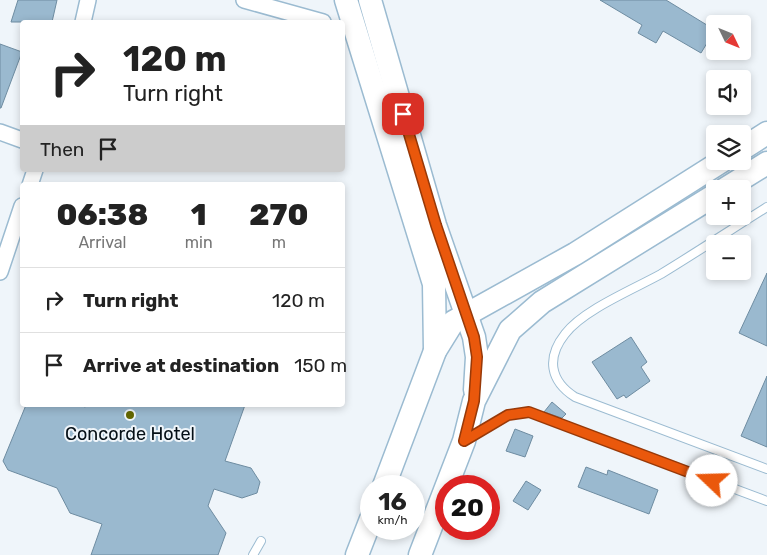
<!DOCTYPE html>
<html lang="en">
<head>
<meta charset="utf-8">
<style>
  body { margin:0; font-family:Rubik,sans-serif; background:#f2f2f2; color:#222; height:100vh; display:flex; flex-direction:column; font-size:19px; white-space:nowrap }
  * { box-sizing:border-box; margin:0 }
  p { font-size:16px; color:#767676 }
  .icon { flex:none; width:28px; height:28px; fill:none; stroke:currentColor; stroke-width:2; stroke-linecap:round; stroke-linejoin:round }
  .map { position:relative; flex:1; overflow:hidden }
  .details { position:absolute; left:20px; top:182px; width:325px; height:225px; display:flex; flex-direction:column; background:#fff; border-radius:5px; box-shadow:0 2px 8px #0003 }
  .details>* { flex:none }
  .banner { position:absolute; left:20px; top:20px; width:325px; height:152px; border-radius:5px; box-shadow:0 2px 8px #0003; background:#fff; color:#222; overflow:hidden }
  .needle { width:32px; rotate:133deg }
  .buttons { position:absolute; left:706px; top:15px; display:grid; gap:10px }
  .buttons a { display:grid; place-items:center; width:45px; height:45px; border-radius:5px; background:#fff; box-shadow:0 2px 8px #0003; font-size:25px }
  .speed { position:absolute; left:360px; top:475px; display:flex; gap:10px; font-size:25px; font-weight:700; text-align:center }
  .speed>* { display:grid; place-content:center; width:65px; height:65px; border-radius:50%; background:#fff; box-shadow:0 2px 8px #0003; line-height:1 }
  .speed small { font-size:12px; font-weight:400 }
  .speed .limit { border:8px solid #d22; background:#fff; color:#111 }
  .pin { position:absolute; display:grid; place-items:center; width:42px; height:42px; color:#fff; margin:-21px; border-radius:10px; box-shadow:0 2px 8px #0006 }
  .me { position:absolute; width:55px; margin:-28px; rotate:291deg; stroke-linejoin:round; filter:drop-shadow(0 0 4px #0008) }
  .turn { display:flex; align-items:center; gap:18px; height:105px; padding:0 20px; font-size:22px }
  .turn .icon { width:65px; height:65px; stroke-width:2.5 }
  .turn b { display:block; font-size:35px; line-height:42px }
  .then { display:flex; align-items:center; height:48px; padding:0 20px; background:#0003; gap:10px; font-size:19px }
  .eta { display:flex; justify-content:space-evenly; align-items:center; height:85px; text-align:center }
  .eta b { font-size:30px; font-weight:800; line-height:35px }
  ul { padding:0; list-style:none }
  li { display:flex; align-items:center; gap:15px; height:65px; padding:0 20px; border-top:1px solid #e0e0e0 }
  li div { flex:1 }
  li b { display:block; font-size:19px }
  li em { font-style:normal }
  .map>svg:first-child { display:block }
</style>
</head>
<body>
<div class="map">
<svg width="767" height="555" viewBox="0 0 767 555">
  <rect width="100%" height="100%" fill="#eff5fa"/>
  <!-- building -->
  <g fill="#9ab9cf" stroke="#6e8ca1">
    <path d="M18 0H57L52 22H11Z"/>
    <path d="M600 0H666L715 30 701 53 663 31 656 43 638 33 642 25Z"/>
    <path d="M0 44 22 52 1 108H0Z"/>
    <path d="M767 273V346L739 333Z"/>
    <path d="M631 337 647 362 641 367 650 381 626 398 624 395 617 399 592 362Z"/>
    <path d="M767 376V447L741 436Z"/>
    <path d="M552 402 566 414 562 418 544 412Z"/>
    <path d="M26 405H79L85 407 88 405H245L225 461 251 468 260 482 257 493 242 498 214 489 208 506 226 533 218 555H91L102 524 70 513 57 488 8 470 3 461Z"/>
    <path d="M515 429 533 436 525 457 506 451Z"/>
    <path d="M586 467 607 475 608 470 658 490 649 514 578 487Z"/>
    <path d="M526 481 541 490 528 510 513 501Z"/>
  </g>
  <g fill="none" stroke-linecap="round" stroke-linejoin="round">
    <!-- lane casing -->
    <g stroke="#9bbbd1" stroke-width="10">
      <g id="lane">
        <path d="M767 207C732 229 697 252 661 274 634 289 583 310 565 334 546 358 550 381 575 397L767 469"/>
        <path d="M469 437 508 415 529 412 767 501"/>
        <path d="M253 555 261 541"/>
      </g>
    </g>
    <!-- street casing -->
    <g stroke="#9bbbd1" stroke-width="18">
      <g id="street">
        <path d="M244 0 323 22"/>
        <path d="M83 22 88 0"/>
        <path d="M0 132 22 140"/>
        <path d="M30 185 35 170"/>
        <path d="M0 272 22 206"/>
      </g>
    </g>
    <!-- secondary casing -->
    <g stroke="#9bbbd1" stroke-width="25">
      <g id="secondary">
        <path d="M346 0 434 284 435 351"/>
        <path d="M370 0 435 225 474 337 477 357 475 390"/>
        <path d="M742 149 767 133"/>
        <path d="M725 189 767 163"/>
        <path d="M384 486 435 351 453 322 575 254 722 161"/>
        <path d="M357 555 371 519"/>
        <path d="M420 555 464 441 474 401 510 330 542 302 715 195"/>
      </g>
    </g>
    <!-- lane -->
    <use href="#lane" stroke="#fff" stroke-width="8"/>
    <!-- street -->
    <use href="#street" stroke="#fff" stroke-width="15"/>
    <!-- secondary -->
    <use href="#secondary" stroke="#fff" stroke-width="22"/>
  </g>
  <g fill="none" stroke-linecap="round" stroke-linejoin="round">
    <!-- route casing -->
    <g stroke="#983908" stroke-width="12">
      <path id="route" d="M403 114 436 225 474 337 477 357 474 401 464 441 508 415 529 412 712 481"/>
    </g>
    <!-- route -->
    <use href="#route" stroke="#ea580c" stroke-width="9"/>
  </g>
  <!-- markers -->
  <circle fill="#636601" stroke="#eff5fa" stroke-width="2" cx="130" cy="415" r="5"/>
  <g text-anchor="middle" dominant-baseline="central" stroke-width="4" stroke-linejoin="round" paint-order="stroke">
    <!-- poi labels -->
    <g font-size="18" fill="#040f16" stroke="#eff5fa">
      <text x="130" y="434">Concorde Hotel</text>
    </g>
  </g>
</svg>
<div class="buttons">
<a><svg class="needle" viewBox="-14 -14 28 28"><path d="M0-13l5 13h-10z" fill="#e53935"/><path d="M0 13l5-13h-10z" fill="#767676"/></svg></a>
<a><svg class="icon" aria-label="sound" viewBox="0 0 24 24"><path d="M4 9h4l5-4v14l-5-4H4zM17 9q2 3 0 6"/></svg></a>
<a><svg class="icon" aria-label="layers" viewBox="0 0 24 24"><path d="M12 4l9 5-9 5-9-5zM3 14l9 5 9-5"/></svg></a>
<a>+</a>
<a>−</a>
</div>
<div class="speed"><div>16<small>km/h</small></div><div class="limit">20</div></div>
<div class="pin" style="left:403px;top:114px;background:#d93025"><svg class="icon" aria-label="arrive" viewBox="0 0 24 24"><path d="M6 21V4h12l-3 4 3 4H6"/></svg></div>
<svg class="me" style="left:712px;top:481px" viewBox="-20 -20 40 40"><circle r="19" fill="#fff"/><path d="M0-13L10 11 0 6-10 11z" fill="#ea580c"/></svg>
<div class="banner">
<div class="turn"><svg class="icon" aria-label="right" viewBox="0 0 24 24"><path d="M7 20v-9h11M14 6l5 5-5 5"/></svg><div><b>120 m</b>Turn right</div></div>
<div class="then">Then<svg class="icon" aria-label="arrive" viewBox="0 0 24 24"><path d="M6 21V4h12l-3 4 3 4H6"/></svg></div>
</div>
<section class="details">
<div class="eta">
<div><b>06:38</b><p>Arrival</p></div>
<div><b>1</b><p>min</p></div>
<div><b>270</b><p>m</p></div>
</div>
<ul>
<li><svg class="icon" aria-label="right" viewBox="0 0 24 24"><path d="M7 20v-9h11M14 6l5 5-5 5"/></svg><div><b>Turn right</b></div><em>120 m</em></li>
<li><svg class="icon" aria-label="arrive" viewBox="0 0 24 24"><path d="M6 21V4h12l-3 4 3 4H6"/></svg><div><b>Arrive at destination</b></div><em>150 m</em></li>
</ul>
</section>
</div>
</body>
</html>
